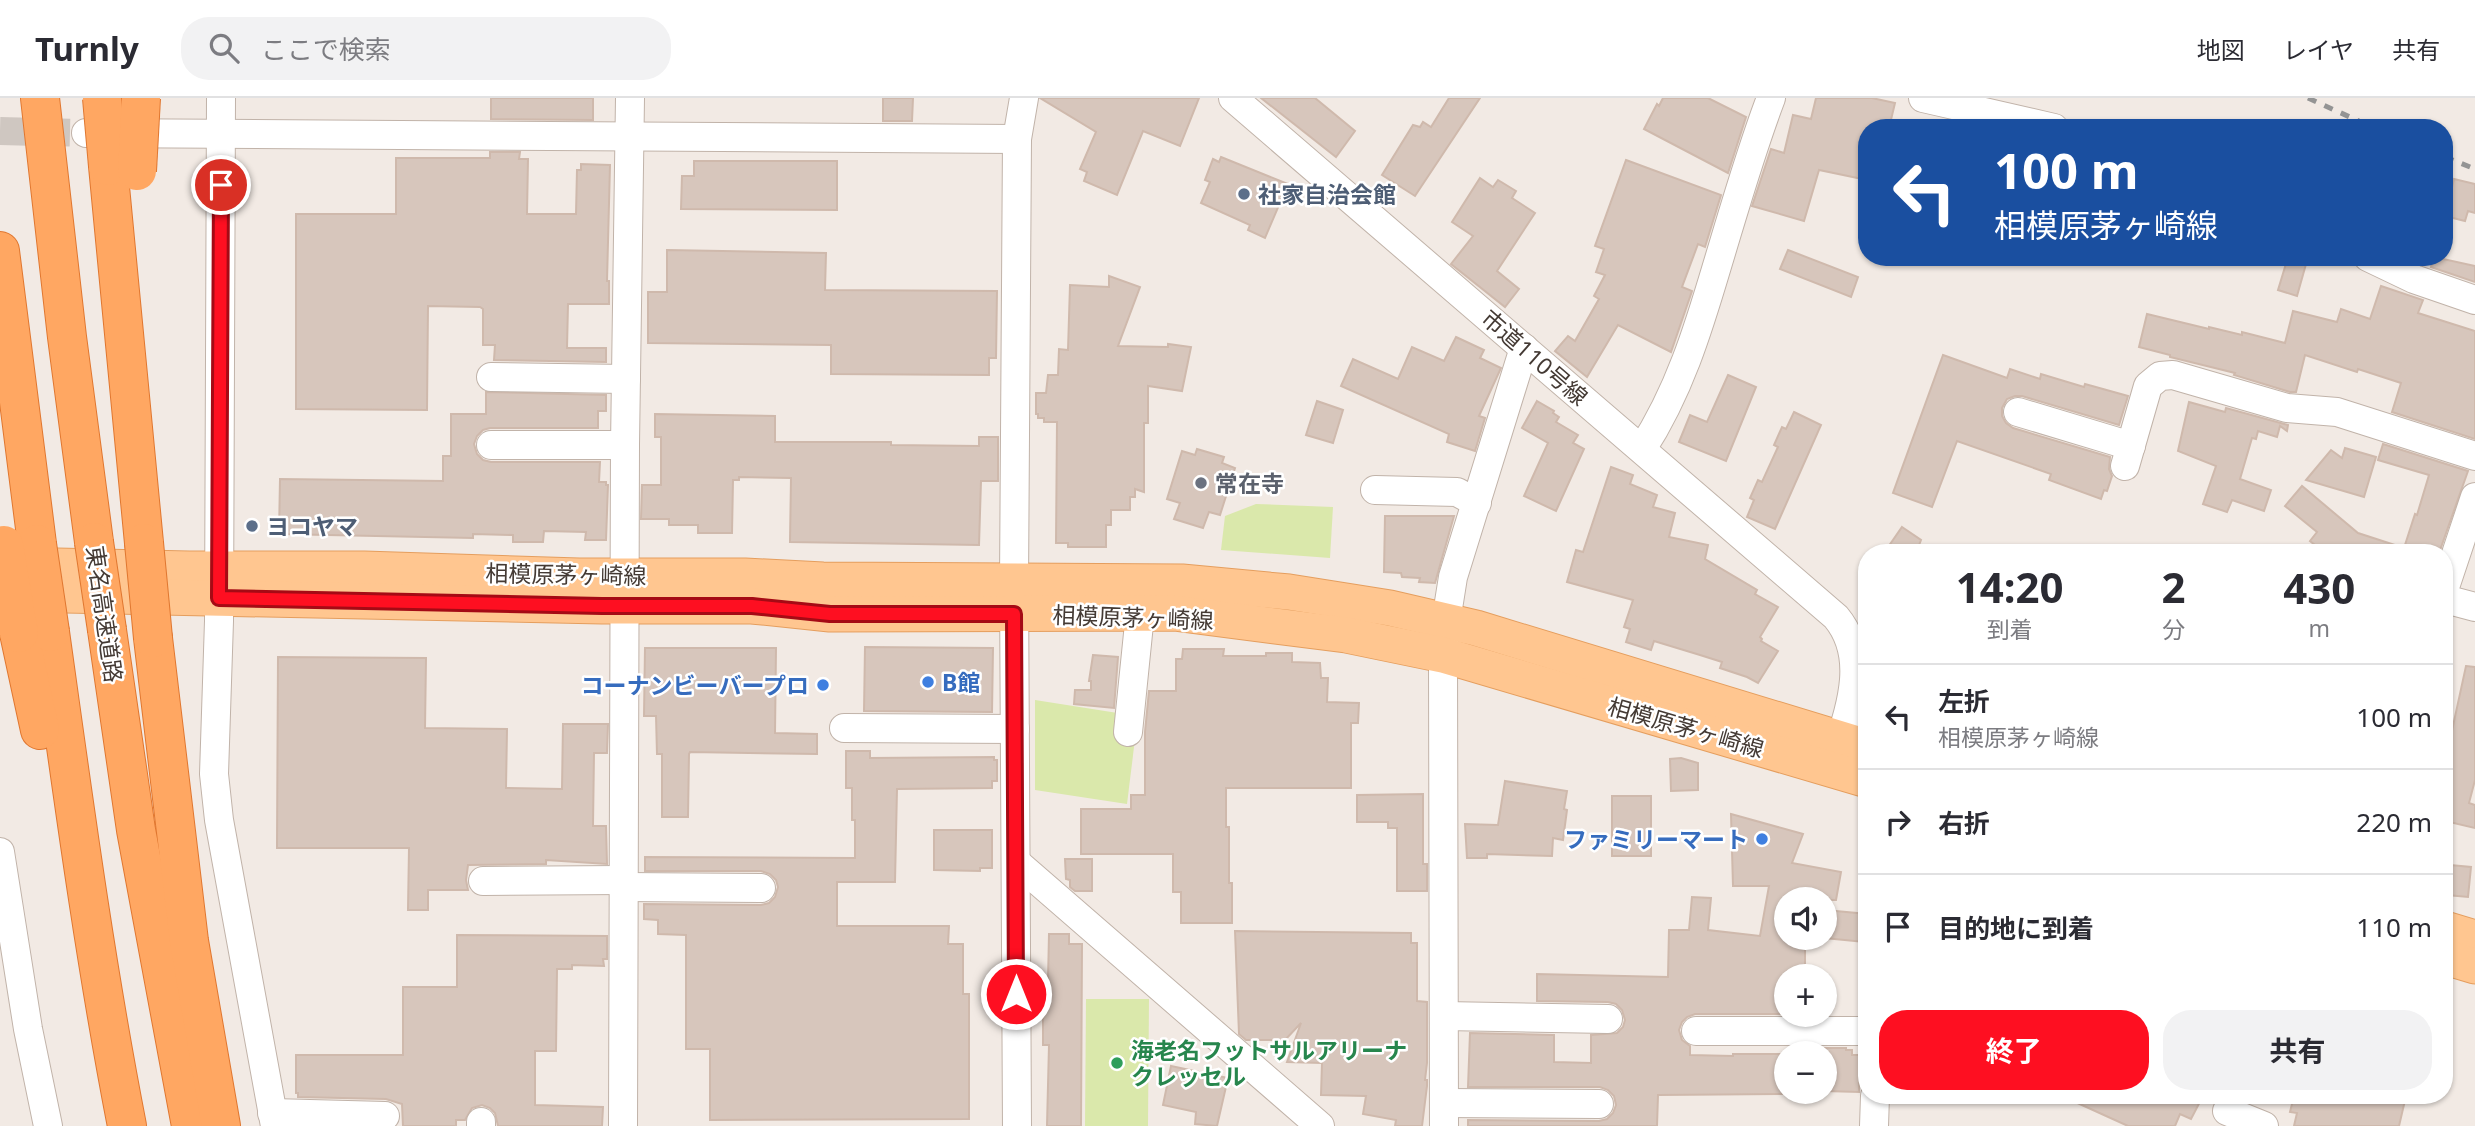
<!DOCTYPE html>
<html lang="ja">
<head>
<meta charset="utf-8">
<style>
  body { margin:0; font-family:"Noto Sans","Noto Sans JP",sans-serif; background:#f2f2f3; color:#2b2b33; height:100vh; display:flex; flex-direction:column; font-size:26px; white-space:nowrap }
  * { box-sizing:border-box; margin:0 }
  p { font-size:23px; color:#7c7c81 }
  .icon { flex:none; width:38px; height:38px; fill:none; stroke:currentColor; stroke-width:2; stroke-linecap:round; stroke-linejoin:round }
  .map { position:relative; flex:1; overflow:hidden }
  .sheet { position:absolute; left:1858px; top:446px; width:595px; height:560px; display:flex; flex-direction:column; background:#fff; border-radius:28px; box-shadow:0 2px 5px #0004 }
  .sheet>* { flex:none }
  .guide { position:absolute; left:1858px; top:21px; width:595px; height:147px; border-radius:28px; box-shadow:0 2px 5px #0004; background:#1a4fa0; color:#fff; overflow:hidden }
  .fabs { position:absolute; left:1774px; top:789px; display:grid; gap:14px }
  .fabs a { display:grid; place-items:center; width:63px; height:63px; border-radius:50%; background:#fff; box-shadow:0 2px 5px #0004; font-size:35px }
  .pin { position:absolute; display:grid; place-items:center; width:60px; height:60px; color:#fff; margin:-30px; border:4px solid #fff; border-radius:50%; box-shadow:0 2px 7px #0007 }
  .me { position:absolute; width:77px; margin:-38px; rotate:0deg; stroke-linejoin:round; filter:drop-shadow(0 0 5px #0008) }
  .turn { display:flex; align-items:center; gap:24px; height:147px; padding:0 21px; font-size:32px }
  .turn .icon { width:91px; height:91px; stroke-width:2.5 }
  .turn b { display:block; font-size:49px; line-height:60px }
  .eta { display:flex; justify-content:space-evenly; align-items:center; height:119px; text-align:center }
  .eta b { font-size:42px; font-weight:700; line-height:49px }
  .button { display:flex; gap:14px; margin-top:auto; padding:14px 21px }
  .button a { flex:1; height:80px; border-radius:28px; background:#fe0f21; color:#fff; font-size:28px; font-weight:700; line-height:80px; text-align:center }
  .button a+a { background:#f2f2f3; color:#2b2b33 }
  ul { padding:0; list-style:none }
  li { display:flex; align-items:center; gap:21px; height:105px; padding:0 21px; border-top:2px solid #e1e1e2 }
  li div { flex:1 }
  li b { display:block; font-size:26px }
  li em { font-style:normal }
  header { display:flex; align-items:center; gap:42px; box-sizing:border-box; height:98px; padding:0 35px; background:#fff; border-bottom:2px solid #e1e1e2 }
  header strong { font-size:33px }
  nav { display:flex; gap:38px; margin-inline-start:auto; font-size:24px }
  .search { width:490px; height:63px; background:#f2f2f3; display:flex; align-items:center; gap:18px; box-sizing:border-box; padding:0 24px; border-radius:28px; color:#7c7c81; font-size:26px }
  .map>svg:first-child { display:block }
</style>
</head>
<body>
<header>
<strong>Turnly</strong>
<div class="search"><svg class="icon" aria-label="search" viewBox="0 0 24 24"><circle cx="10" cy="10" r="6"/><path d="M15 15l6 6"/></svg>ここで検索</div>
<nav><a>地図</a><a>レイヤ</a><a>共有</a></nav>
</header>
<div class="map">
<svg width="2475" height="1028" viewBox="0 0 2475 1028">
  <rect width="100%" height="100%" fill="#f2eae4"/>
  <!-- green -->
  <g fill="#dae8ab">
    <path d="M1256 406 1333 409 1330 460 1221 452 1225 418Z"/>
    <path d="M1035 602 1124 616 1135 641 1127 706 1035 692Z"/>
    <path d="M1086 901H1149L1148 1028H1085Z"/>
  </g>
  <!-- building -->
  <g fill="#d7c6bc" stroke="#cfb9ac" stroke-width="2">
    <path d="M491 0H593V22L491 21Z"/>
    <path d="M883 0H913L912 23H883Z"/>
    <path d="M1040 0H1199L1180 48 1143 33 1117 97 1084 83 1087 74 1080 71 1096 34Z"/>
    <path d="M1261 0H1315L1355 33 1336 59Z"/>
    <path d="M1449 0H1480L1415 98 1382 77 1413 27 1420 29 1423 24 1431 29Z"/>
    <path d="M1663 0H1708L1746 19 1728 75 1644 31 1657 6 1659 8Z"/>
    <path d="M1816 0H1872L1895 5 1889 30H1867V82L1819 72 1804 123 1752 108 1771 51 1784 55 1793 17 1811 21Z"/>
    <path d="M490 54H520L519 61H528L527 116H576L577 72H581V66L610 67 607 183H609V206H568L567 250H606V264L494 262 495 247H483V211L480 209 428 208 427 312 296 311V116H396V60H490Z"/>
    <path d="M1221 59 1288 86 1265 140 1248 132 1250 127 1201 105 1210 84 1205 82 1213 61 1219 64Z"/>
    <path d="M1626 62 1721 97 1705 149 1698 146 1682 189 1692 193 1671 254 1618 227 1587 279 1555 253 1568 238 1575 243 1599 201 1594 198 1605 177 1596 174 1604 151 1595 148Z"/>
    <path d="M694 63H837V112L681 111 682 78H694Z"/>
    <path d="M1480 80 1493 89 1498 82 1516 93 1512 100 1535 115 1497 173 1519 191 1505 209 1451 166 1473 138 1452 124Z"/>
    <path d="M2454 81 2475 86V115L2468 113 2465 123 2445 118Z"/>
    <path d="M667 152 826 155 825 192 997 193 996 260H989V277L831 276V247L648 245V194H667Z"/>
    <path d="M1788 152 1858 179 1851 199 1780 171Z"/>
    <path d="M2288 159H2308L2297 198 2278 192Z"/>
    <path d="M2434 159 2475 168V184L2431 169Z"/>
    <path d="M1109 178 1140 189 1118 248 1168 249V246L1191 249 1182 293 1148 288V325H1144V394L1135 391V399H1130V412H1111V427H1106V449H1068V445H1056L1057 324H1044V320H1038V316H1036V295H1046L1048 277H1058L1059 251 1068 252 1070 187 1109 189Z"/>
    <path d="M2381 188 2423 202 2418 215 2475 233V341L2392 314 2401 285 2358 271 2357 274 2305 257 2296 294H2290L2234 277 2235 275 2170 259V257L2139 249 2147 216 2209 231V229L2242 237V234L2285 245 2293 213 2337 224 2341 211 2370 221Z"/>
    <path d="M1456 239 1484 252 1480 260 1501 270 1479 318 1485 320 1475 353 1447 344 1449 336 1341 288 1353 261 1398 281 1412 249 1444 263Z"/>
    <path d="M1943 257 2007 280 2010 271 2040 281 2041 276 2084 289 2085 286 2128 298 2119 327 2022 298H2015L2007 301 2002 310V318L2006 325 2013 330 2110 359 2109 371 2112 378 2107 393 2104 392 2101 401 2049 382 2051 376 1957 343 1932 409 1893 395Z"/>
    <path d="M1728 277 1756 289 1726 363 1679 344 1690 317 1707 324Z"/>
    <path d="M486 294 606 297V313H598V330H490L483 332 477 338 474 346 477 356 483 362 491 364H600L599 384H606V387H608L606 442H585L586 434 544 433 543 444H513V437L473 436V440L279 436 280 381 443 383V358H451V316H486Z"/>
    <path d="M1317 303 1343 312 1333 345 1306 337Z"/>
    <path d="M1537 303 1554 313 1553 315 1559 319 1556 324 1578 337 1573 345 1584 351 1556 413 1524 398 1548 345 1522 330Z"/>
    <path d="M2189 304 2225 314 2226 310 2288 327 2287 333 2280 328 2277 339 2258 333 2256 341 2252 340 2240 381 2271 392 2264 413 2232 402 2227 414 2203 406 2216 368 2178 353Z"/>
    <path d="M1794 314 1821 327 1775 431 1747 419 1754 402 1750 400 1758 382 1762 384 1778 349 1774 347 1782 329 1786 331Z"/>
    <path d="M655 316 775 318V344H891V347L979 348V339H998V383H981L979 447 790 444 791 380 739 379V382H733L732 435H698V427H669V421H641L642 387H661V339H655Z"/>
    <path d="M2383 346 2468 373 2439 455H2325L2310 443 2317 434 2285 408 2302 388 2358 435 2404 450 2415 416 2417 417 2429 377 2378 362Z"/>
    <path d="M2345 350 2376 359 2364 399 2306 382 2331 352 2342 360Z"/>
    <path d="M1197 351 1224 359 1222 365 1235 370 1220 417 1209 414 1203 430 1174 421 1180 405 1167 401 1182 353 1195 357Z"/>
    <path d="M1611 369 1633 377 1630 386 1657 397 1653 409 1675 415 1669 439 1708 447 1705 461 1757 492 1755 496 1778 509 1760 539 1762 541 1761 543 1778 553 1758 585 1747 579 1720 570 1722 564 1700 557 1654 543 1651 552 1626 544 1630 531 1624 529 1633 502 1567 484 1576 452 1583 454Z"/>
    <path d="M1385 418H1454L1435 485 1419 484 1420 480 1402 479 1401 475 1384 474Z"/>
    <path d="M1902 429 1921 442 1916 455H1884Z"/>
    <path d="M865 549 993 550 992 614 864 613Z"/>
    <path d="M645 550H776L775 635 817 636V656L690 654 689 656 688 719H662V656H657L656 618H644Z"/>
    <path d="M1183 551H1224L1223 558H1266V555H1292V564L1320 565 1321 580H1328L1327 604 1359 605 1358 625H1351V690H1226V729H1229V785H1232V825H1181V794H1173V756H1081V711H1131V697H1145V634L1149 593H1176V561H1182Z"/>
    <path d="M1093 557 1118 559 1114 610 1074 606 1075 592H1091V583H1089Z"/>
    <path d="M278 559 426 560 425 630 507 631 506 690 562 691 563 626H608L607 655H594L593 728H606L607 766 546 762V766L468 767 466 782 468 792H428V812H408L409 750H277Z"/>
    <path d="M2466 568 2475 569V682L2469 705 2475 707V730L2445 723V640L2450 642Z"/>
    <path d="M846 653H870V660L994 659V662H997V683H992V690L897 691 895 784H837V828H949L948 846H963V896H969V1021L710 1022V951H686V837L658 836V822L644 821V806L761 807 769 805 775 799 778 789 776 782 770 776 761 773H645V759L855 760V722H852V690H846Z"/>
    <path d="M1681 660 1698 665V692L1671 693 1670 661Z"/>
    <path d="M1505 683 1567 693 1564 711 1567 712 1563 742 1553 740 1552 758 1487 756V760H1467L1465 726 1498 727Z"/>
    <path d="M1423 696V766H1427V793H1397V730H1388V724H1357V697Z"/>
    <rect x="1612" y="698" width="39" height="60"/>
    <path d="M1731 716 1803 736 1792 765 1841 774 1836 802H1787V840H1805V873H1787V916H1695L1687 919 1682 924 1679 932 1682 942 1690 948V957L1733 958V956H1787V996L1658 997 1657 1028H1468V1022L1599 1023 1607 1021 1613 1015 1616 1007 1614 998 1608 992 1600 989H1468L1470 935 1554 937V964L1591 965V937L1617 935 1623 929 1625 922 1622 912 1616 906 1608 904 1537 903V876L1668 879 1669 832H1689L1692 799 1711 800 1708 832 1760 838 1769 788H1733Z"/>
    <path d="M934 732H992V770H980V773L934 772Z"/>
    <path d="M1065 761H1092V793H1075L1070 789V782L1066 781Z"/>
    <path d="M2450 767 2471 769 2468 799 2447 797Z"/>
    <path d="M1825 812 1867 816 1864 844 1825 840Z"/>
    <path d="M1235 833 1411 835V845H1417V903L1427 904V965L1425 982H1427V988L1422 1028H1395L1396 1022 1363 1016 1366 998 1321 997 1322 965 1287 964 1301 925 1285 942H1246L1239 936Z"/>
    <path d="M1049 836H1069V846H1082L1081 1028H1047L1049 947H1043V922L1045 883H1048Z"/>
    <path d="M457 837 607 838V861H603L604 868 572 867V871H557L556 953H535V1007L603 1009 602 1028H498L495 1015 490 1010 482 1007 472 1010 465 1022H456V1028H403L402 1006 386 1001 298 999V995H296V957H403V889H457Z"/>
    <path d="M1825 950H1846V952H1852V957H1859V994L1825 993Z"/>
    <path d="M1171 968 1228 980 1217 1028 1195 1026 1196 1014 1163 1007Z"/>
    <path d="M2062 998H2203L2191 1021 2180 1016 2175 1028H2128Z"/>
    <path d="M2294 998H2406L2399 1028H2294L2297 1015 2290 1014Z"/>
  </g>
  <g fill="none" stroke-linecap="round" stroke-linejoin="round">
    <!-- minor-tunnel -->
    <path stroke="#cfc7c1" stroke-width="28" stroke-dasharray="28 14" stroke-linecap="butt" d="M0 33 86 35"/>
    <!-- minor casing -->
    <g stroke="#c1b3a9" stroke-width="30">
      <g id="minor">
        <path d="M221 0 219 523 214 676 219 722 275 1028"/>
        <path d="M1233 0 1836 519C1870 560 1849 613 1835 658"/>
        <path d="M1923 0 2054 30"/>
        <path d="M86 35 1017 41"/>
        <path d="M2368 159 2414 181 2475 202"/>
        <path d="M491 279 626 281"/>
        <path d="M2018 314 2131 348"/>
        <path d="M491 347H625"/>
        <path d="M1642 351C1679 294 1698 232 1717 168 1734 112 1750 55 1771 0"/>
        <path d="M2125 368 2148 288 2160 278 2173 277 2287 310 2337 314 2475 358"/>
        <path d="M1375 392 1457 394 1477 405"/>
        <path d="M2445 489 2475 399"/>
        <path d="M2445 501 2475 509"/>
        <path d="M844 630 1015 631"/>
        <path d="M1128 634 1140 516"/>
        <path d="M0 754 28 931 48 1028"/>
        <path d="M1016 764 1320 1028"/>
        <path d="M483 783 624 782"/>
        <path d="M624 789 761 790"/>
        <path d="M1444 918 1608 921"/>
        <path d="M1696 933H1867"/>
        <path d="M1444 1005 1599 1006"/>
        <path d="M2227 1013 2264 1028"/>
        <path d="M272 1015 385 1018"/>
        <path d="M481 1024V1028"/>
        <path d="M623 1028 625 347 630 0"/>
        <path d="M1017 1028 1014 485 1017 41 1024 0"/>
        <path d="M1444 1028 1443 557 1446 523 1453 479 1524 250"/>
        <path d="M1874 1028 1875 998"/>
      </g>
    </g>
    <!-- major casing -->
    <g stroke="#e59e5e" stroke-width="37">
      <g id="major">
        <path d="M13 467 189 471H364L579 478H745L823 482 1182 484 1289 494 1390 510 1476 530 1867 649"/>
        <path d="M17 496 602 508H752L830 516 1174 515 1346 537 1443 557 1867 682"/>
        <path d="M2445 831 2475 840"/>
        <path d="M2445 859 2475 868"/>
      </g>
    </g>
    <!-- highway casing -->
    <g stroke="#e07730" stroke-width="40">
      <g id="highway">
        <path d="M40 0 67 239 94 444"/>
        <path d="M108 68 144 445"/>
        <path d="M0 153 37 446"/>
        <path d="M107 532 136 732 191 1028"/>
        <path d="M50 534C73 699 95 864 127 1028"/>
        <path d="M19 535 40 632"/>
        <path d="M153 540 189 843 221 1028"/>
      </g>
    </g>
    <!-- minor -->
    <use href="#minor" stroke="#fff" stroke-width="28"/>
    <!-- major -->
    <use href="#major" stroke="#ffc690" stroke-width="35"/>
    <!-- highway -->
    <use href="#highway" stroke="#ffa762" stroke-width="38"/>
    <!-- rail -->
    <g stroke="#949494" stroke-width="5" stroke-dasharray="9 9" stroke-linecap="butt">
      <path d="M2308 0 2374 30"/>
      <path d="M2445 59 2475 71"/>
    </g>
    <!-- highway-bridge casing -->
    <g stroke="#e07730" stroke-width="40" stroke-linecap="butt">
      <g id="highway-bridge">
        <path d="M102 0 108 68"/>
        <path d="M137 73 141 0"/>
        <path d="M94 444 107 532"/>
        <path d="M144 445 153 540"/>
        <path d="M37 446 50 534"/>
        <path d="M4 447 19 535"/>
      </g>
    </g>
    <!-- highway-bridge -->
    <use href="#highway-bridge" stroke="#ffa762" stroke-width="38"/>
  </g>
  <g fill="none" stroke-linecap="round" stroke-linejoin="round">
    <!-- route casing -->
    <g stroke="#a50a15" stroke-width="18">
      <path id="route" d="M221 87 219 500 602 508H752L830 516H1014L1016 896"/>
    </g>
    <!-- route -->
    <use href="#route" stroke="#fe0f21" stroke-width="12"/>
  </g>
  <!-- markers -->
  <g fill="#5c6f8a" stroke="#fff" stroke-width="2.5">
    <circle cx="1244" cy="96" r="7"/>
    <circle cx="252" cy="428" r="7"/>
  </g>
  <circle fill="#6b7280" stroke="#fff" stroke-width="2.5" cx="1201" cy="385" r="7"/>
  <g fill="#3f7fe0" stroke="#fff" stroke-width="2.5">
    <circle cx="928" cy="584" r="7"/>
    <circle cx="823" cy="587" r="7"/>
    <circle cx="1762" cy="741" r="7"/>
  </g>
  <circle fill="#2e9e5b" stroke="#fff" stroke-width="2.5" cx="1117" cy="965" r="7"/>
  <g text-anchor="middle" dominant-baseline="central" stroke-width="5" stroke-linejoin="round" paint-order="stroke">
    <!-- service labels -->
    <g font-size="23" font-weight="bold" fill="#4e5e75" stroke="#fff" text-anchor="start">
      <text x="1258" y="96">社家自治会館</text>
      <text x="266" y="428">ヨコヤマ</text>
    </g>
    <!-- street labels -->
    <g font-size="23" fill="#443a34" stroke="#fff">
      <text transform="translate(1535 259) rotate(41)">市道110号線</text>
      <text transform="translate(566 476) rotate(1)">相模原茅ヶ崎線</text>
      <text transform="translate(105 516) rotate(82)">東名高速道路</text>
      <text transform="translate(1133 519) rotate(2)">相模原茅ヶ崎線</text>
      <text transform="translate(1686 629) rotate(16)">相模原茅ヶ崎線</text>
    </g>
    <!-- worship labels -->
    <g font-size="23" font-weight="bold" fill="#5b616d" stroke="#fff" text-anchor="start">
      <text x="1215" y="385">常在寺</text>
    </g>
    <!-- shop labels -->
    <g font-size="23" font-weight="bold" fill="#366cbe" stroke="#fff" text-anchor="end">
      <text x="942" y="584" text-anchor="start">B館</text>
      <text x="809" y="587">コーナンビーバープロ</text>
      <text x="1748" y="741">ファミリーマート</text>
    </g>
    <!-- leisure labels -->
    <g font-size="23" font-weight="bold" fill="#27864d" stroke="#fff" text-anchor="start">
      <text x="1131" y="952">海老名フットサルアリーナ<tspan x="1131" dy="26">クレッセル</tspan></text>
    </g>
  </g>
</svg>
<div class="fabs">
<a><svg class="icon" aria-label="sound" viewBox="0 0 24 24"><path d="M4 9h4l5-4v14l-5-4H4zM17 9q2 3 0 6"/></svg></a>
<a>+</a>
<a>−</a>
</div>
<div class="pin" style="left:221px;top:87px;background:#d93025"><svg class="icon" aria-label="arrive" viewBox="0 0 24 24"><path d="M6 21V4h12l-3 4 3 4H6"/></svg></div>
<svg class="me" style="left:1016px;top:896px" viewBox="-20 -20 40 40"><circle r="17" fill="#fe0f21" stroke="#fff" stroke-width="3"/><path d="M0-11L8 9 0 5-8 9z" fill="#fff"/></svg>
<div class="guide">
<div class="turn"><svg class="icon" aria-label="left" viewBox="0 0 24 24"><path d="M17 20v-9H6M10 6l-5 5 5 5"/></svg><div><b>100 m</b>相模原茅ヶ崎線</div></div>
</div>
<section class="sheet">
<div class="eta">
<div><b>14:20</b><p>到着</p></div>
<div><b>2</b><p>分</p></div>
<div><b>430</b><p>m</p></div>
</div>
<ul>
<li><svg class="icon" aria-label="left" viewBox="0 0 24 24"><path d="M17 20v-9H6M10 6l-5 5 5 5"/></svg><div><b>左折</b><p>相模原茅ヶ崎線</p></div><em>100 m</em></li>
<li><svg class="icon" aria-label="right" viewBox="0 0 24 24"><path d="M7 20v-9h11M14 6l5 5-5 5"/></svg><div><b>右折</b></div><em>220 m</em></li>
<li><svg class="icon" aria-label="arrive" viewBox="0 0 24 24"><path d="M6 21V4h12l-3 4 3 4H6"/></svg><div><b>目的地に到着</b></div><em>110 m</em></li>
</ul>
<div class="button"><a>終了</a><a>共有</a></div>
</section>
</div>
</body>
</html>
